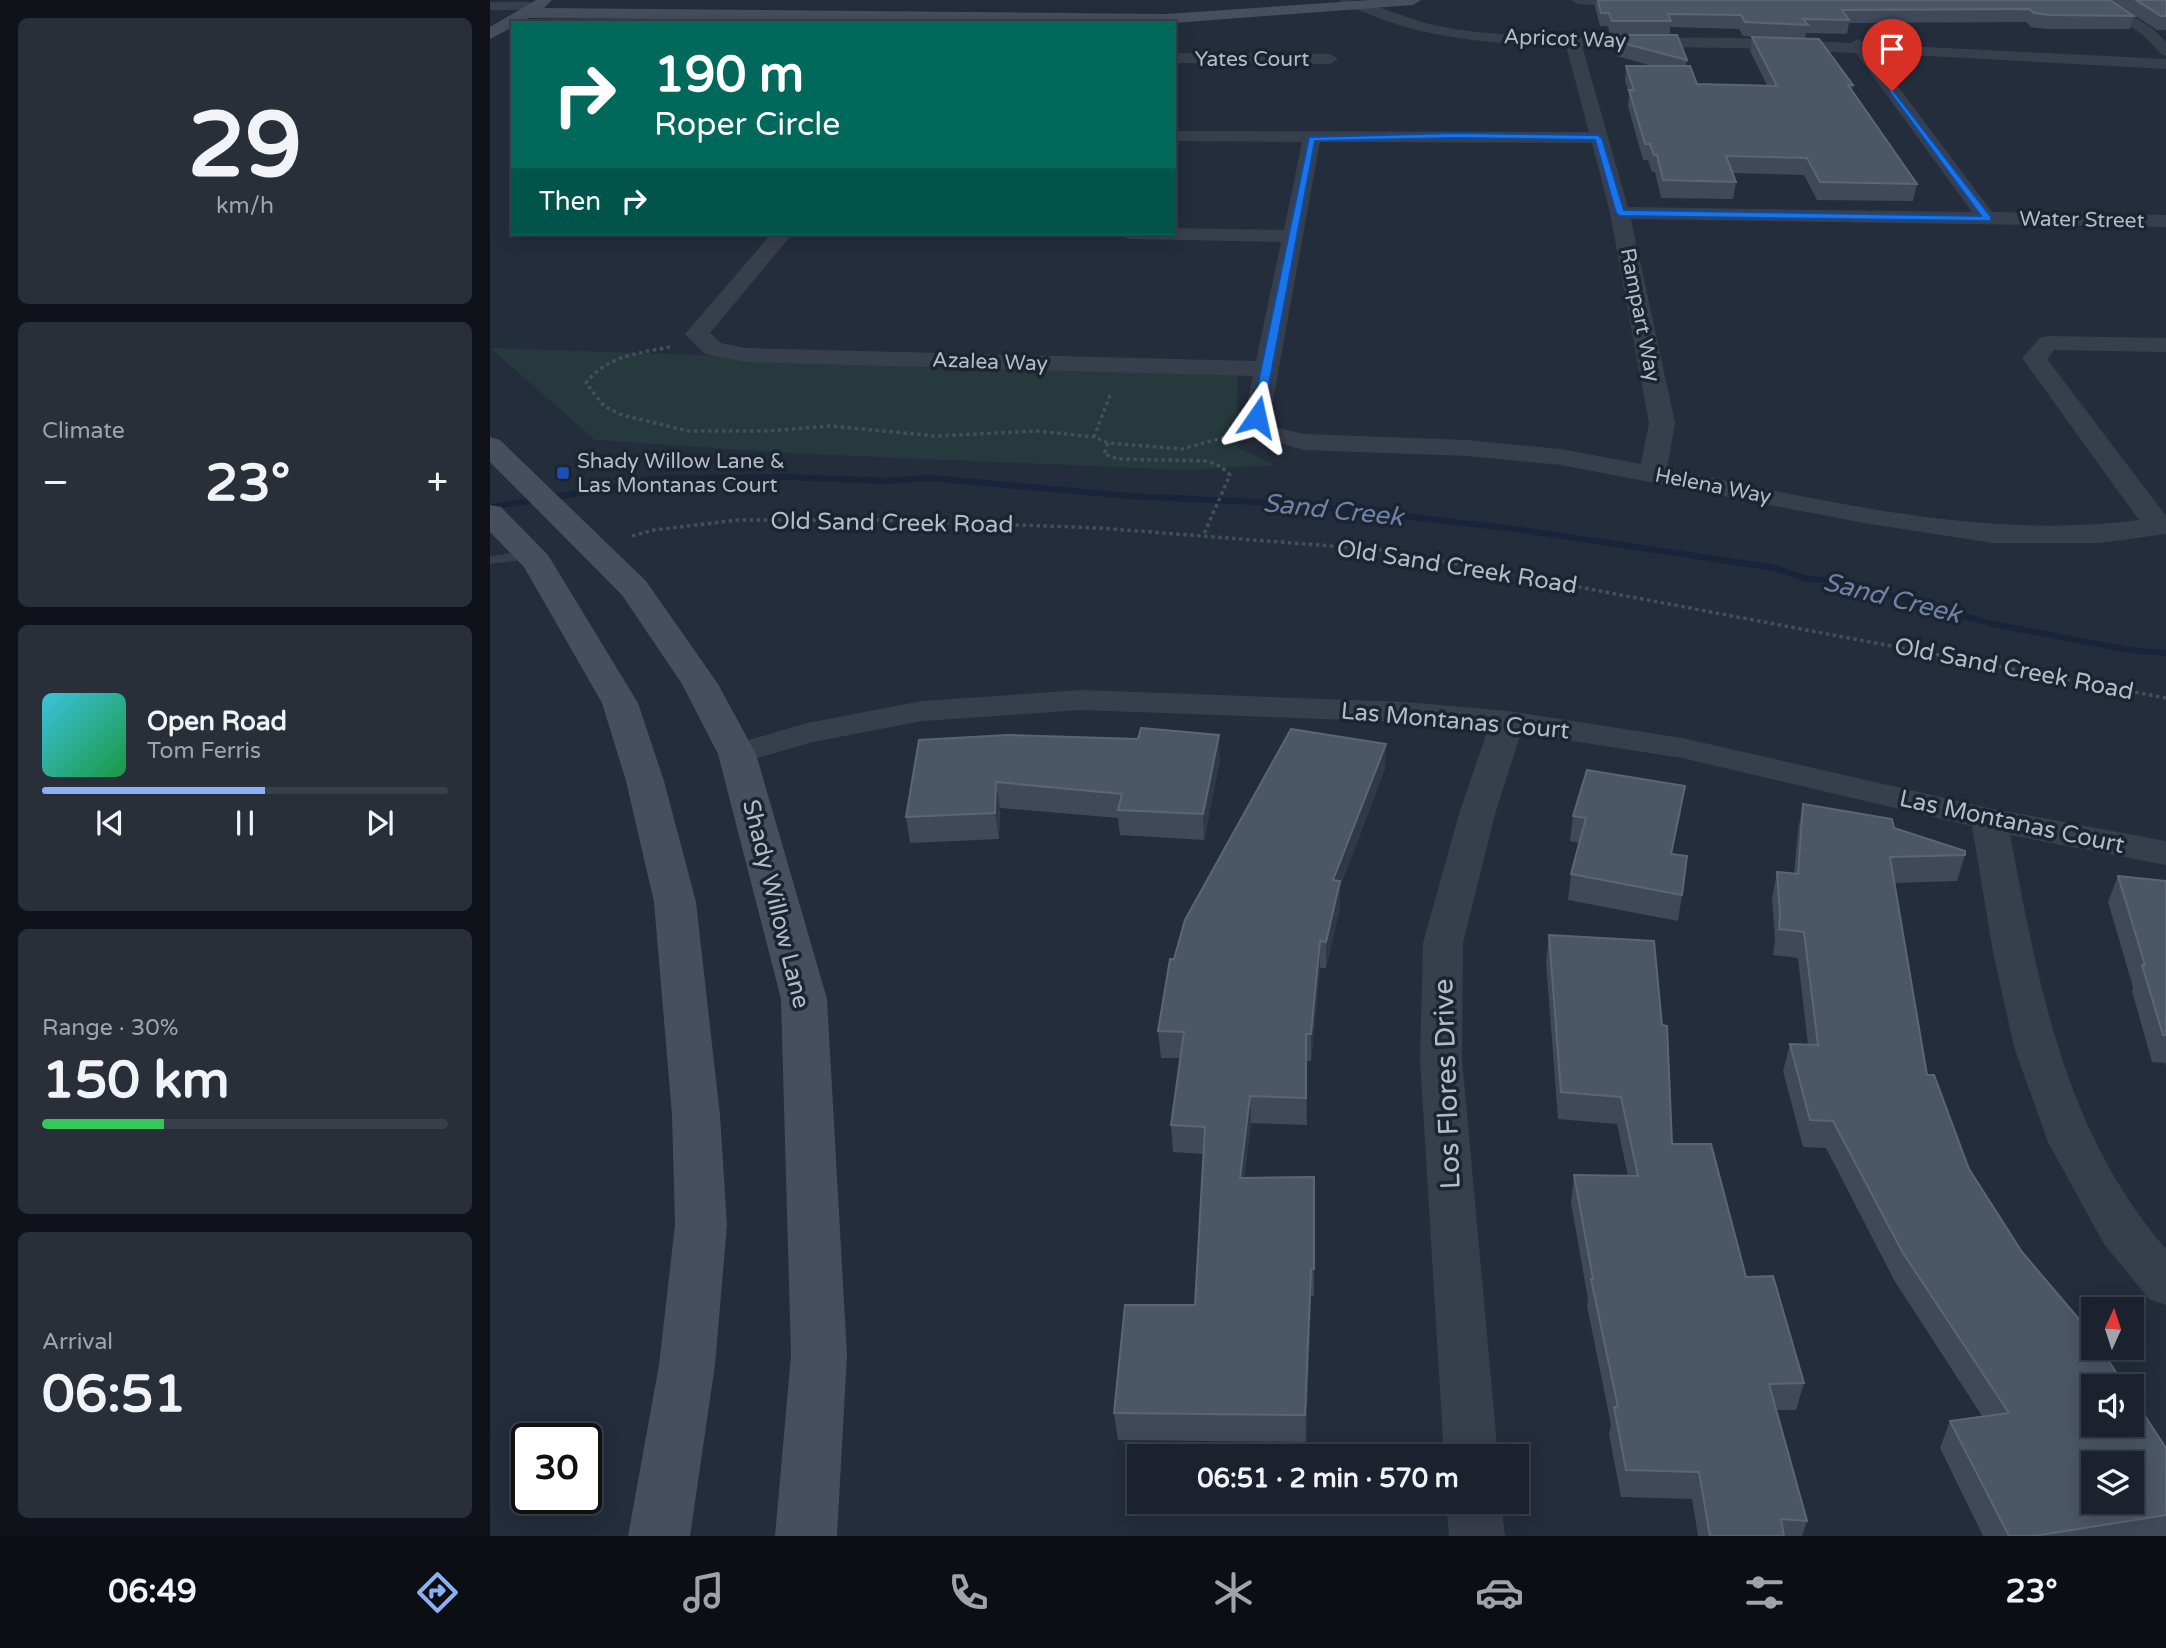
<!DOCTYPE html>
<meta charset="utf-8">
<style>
body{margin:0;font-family:"Varela Round",sans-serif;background:#282f39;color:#f1f3f6;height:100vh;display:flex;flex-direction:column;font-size:26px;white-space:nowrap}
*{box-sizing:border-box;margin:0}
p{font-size:23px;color:#a0a4aa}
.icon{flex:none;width:38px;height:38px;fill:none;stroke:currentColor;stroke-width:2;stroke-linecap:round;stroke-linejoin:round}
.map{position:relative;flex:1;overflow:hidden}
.drawer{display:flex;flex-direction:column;gap:18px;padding:18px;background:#0f1319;width:490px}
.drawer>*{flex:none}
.guide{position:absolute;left:21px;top:21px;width:665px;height:214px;border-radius:0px;box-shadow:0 4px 18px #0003,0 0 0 2px #393f49;background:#00695c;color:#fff;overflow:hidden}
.needle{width:46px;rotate:3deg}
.tools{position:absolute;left:1591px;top:1297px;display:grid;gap:14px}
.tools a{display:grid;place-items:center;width:63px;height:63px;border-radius:0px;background:#1b222d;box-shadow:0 4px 18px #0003,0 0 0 2px #393f49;font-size:35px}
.speed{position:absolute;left:21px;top:1423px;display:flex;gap:14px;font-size:35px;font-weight:700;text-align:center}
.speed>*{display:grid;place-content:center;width:91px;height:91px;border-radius:50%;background:#1b222d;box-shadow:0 4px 18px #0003,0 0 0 2px #393f49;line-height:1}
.speed .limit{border:4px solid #111;border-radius:10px;background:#fff;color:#111}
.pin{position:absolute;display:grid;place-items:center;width:60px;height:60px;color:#fff;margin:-72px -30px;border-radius:50% 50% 50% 0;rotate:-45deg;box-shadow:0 0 7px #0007}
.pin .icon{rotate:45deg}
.me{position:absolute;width:77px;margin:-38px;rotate:11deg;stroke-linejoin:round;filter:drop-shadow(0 0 5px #0008)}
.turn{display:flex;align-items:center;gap:24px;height:147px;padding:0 28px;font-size:32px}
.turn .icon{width:91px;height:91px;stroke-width:2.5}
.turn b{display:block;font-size:49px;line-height:60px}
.then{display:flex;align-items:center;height:66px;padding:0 28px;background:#0003;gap:14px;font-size:26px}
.big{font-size:52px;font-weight:800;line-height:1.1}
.drawer .tile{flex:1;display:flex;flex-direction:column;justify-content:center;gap:10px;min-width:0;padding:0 24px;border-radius:10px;background:#282f39}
.drawer .dial{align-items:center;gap:0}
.dial b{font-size:91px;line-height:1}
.song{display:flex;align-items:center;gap:21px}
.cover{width:84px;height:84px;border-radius:10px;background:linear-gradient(135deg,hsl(190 70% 55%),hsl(140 70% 35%))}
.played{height:7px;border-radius:4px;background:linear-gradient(90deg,#8bb0f5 55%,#393f49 55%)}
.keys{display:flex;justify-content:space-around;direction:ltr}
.heat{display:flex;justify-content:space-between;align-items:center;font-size:38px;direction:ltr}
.charge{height:10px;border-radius:5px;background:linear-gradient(90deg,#34c759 30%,#393f49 0)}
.trip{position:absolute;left:637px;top:1444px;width:402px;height:70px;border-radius:0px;background:#1b222d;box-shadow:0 4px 18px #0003,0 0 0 2px #393f49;font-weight:800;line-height:70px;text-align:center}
.tabs{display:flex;height:112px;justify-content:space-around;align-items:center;background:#0b0e12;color:#a0a4aa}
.tabs .icon{width:49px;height:49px}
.tabs .active{color:#8bb0f5}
.tabs b{font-size:32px;color:#f1f3f6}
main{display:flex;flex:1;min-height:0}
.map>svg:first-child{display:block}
.green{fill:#26393d}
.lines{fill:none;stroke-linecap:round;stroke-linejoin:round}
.stream{fill:#172439;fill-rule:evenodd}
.path{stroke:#3f5255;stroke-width:3.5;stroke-dasharray:3.5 3.5;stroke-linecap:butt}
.lane{fill:#383f4c;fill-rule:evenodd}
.street{fill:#383f4c;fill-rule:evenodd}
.secondary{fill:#464e5f;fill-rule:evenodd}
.wall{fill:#3f495a}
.shaded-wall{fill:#2f3949}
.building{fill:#4b5666;stroke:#5c6575;stroke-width:2;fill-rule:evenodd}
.route{fill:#1a73e8;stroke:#114b97;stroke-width:2}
.transit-dot{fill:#1a4fb4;stroke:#1d2431;stroke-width:2.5}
.labels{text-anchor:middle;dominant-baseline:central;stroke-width:7;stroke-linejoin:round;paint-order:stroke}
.far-street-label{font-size:21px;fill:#b3bac8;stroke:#1d2431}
.far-poi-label{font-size:21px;fill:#b3bac8;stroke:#1d2431;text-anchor:start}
.street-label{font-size:24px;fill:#b3bac8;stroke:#1d2431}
.water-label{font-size:26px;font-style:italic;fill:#6d83a6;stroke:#1d2431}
.near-street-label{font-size:28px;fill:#b3bac8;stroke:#1d2431}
</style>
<main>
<section class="drawer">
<div class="tile dial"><b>29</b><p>km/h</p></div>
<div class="tile"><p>Climate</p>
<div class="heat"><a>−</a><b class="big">23°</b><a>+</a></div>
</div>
<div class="tile">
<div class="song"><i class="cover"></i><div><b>Open Road</b><p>Tom Ferris</p></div></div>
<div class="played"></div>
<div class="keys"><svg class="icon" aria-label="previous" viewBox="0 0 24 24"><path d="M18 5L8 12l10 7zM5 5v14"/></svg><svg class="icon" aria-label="pause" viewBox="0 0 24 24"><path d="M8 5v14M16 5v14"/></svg><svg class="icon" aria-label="next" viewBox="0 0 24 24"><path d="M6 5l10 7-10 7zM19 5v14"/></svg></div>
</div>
<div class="tile"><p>Range · 30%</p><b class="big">150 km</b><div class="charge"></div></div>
<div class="tile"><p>Arrival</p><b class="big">06:51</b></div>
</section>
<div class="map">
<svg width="1676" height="1536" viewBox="0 0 1676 1536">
<rect width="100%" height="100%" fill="#242d3c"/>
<path class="green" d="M 0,348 L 747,373 L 748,448 L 785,465 L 694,470 L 317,454 L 105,440 Z"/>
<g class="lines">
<path class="stream" d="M 298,474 L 395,478 L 440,475 L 639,493 L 833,502 L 842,505 L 1026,526 L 1286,565 L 1318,576 L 1349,578 L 1503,621 L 1639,647 L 1676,650 L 1676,656 L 1639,653 L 1502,627 L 1345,583 L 1317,582 L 1284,571 L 1026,532 L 840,511 L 831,508 L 639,499 L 440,481 L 395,484 L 298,480 L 161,482 L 143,488 L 0,510 L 0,504 L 141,482 L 160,476 Z"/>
<path class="path" d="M 180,347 C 149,353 116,356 96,383 L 114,406 L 132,415 L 198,431 L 278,431 L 340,426 L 446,436 L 547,431 L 604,437
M 620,395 L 604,437 L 618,443 L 692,449 L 739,436
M 618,443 L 614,454 L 628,459 L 717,461 L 730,466 L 740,475 L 713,536
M 142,536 L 164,530 L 248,520 L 392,520 L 609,528 L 893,550 L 1676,698"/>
<path class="lane" d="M 41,551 L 48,555 L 46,558 L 0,564 L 0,556 Z"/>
<path class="street" d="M 850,0 C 881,0 912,18 944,25 C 986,34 1031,36 1074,37 L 1081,31 L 1089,37 L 1248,38 L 1361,43 L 1368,39 L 1376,44 L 1676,59 L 1676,69 L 1383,53 L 1502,212 L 1676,215 L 1676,227 L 1141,219 L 1185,423 L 1177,469 C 1332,499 1491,541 1649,520 L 1532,358 L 1550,338 L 1558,336 L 1676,338 L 1676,352 L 1564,350 L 1557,359 L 1676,516 L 1676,534 L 1609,543 L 1503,543 L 1374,523 L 1071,465 L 977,456 L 814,450 L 770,438 L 754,417 L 763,376 L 255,362 L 215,354 L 195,334 L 282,233 L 303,233 L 220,333 L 231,343 L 255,348 L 766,361 L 791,242 L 640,239 L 633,237 L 630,233 L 684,233 L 684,228 L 794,230 L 812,142 L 684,141 L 684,131 L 1099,132 L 1076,46 C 1008,44 937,40 874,12 C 865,9 856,6 850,0 ZM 1092,46 L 1248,48 L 1366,53 L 1482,212 L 1138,207 ZM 830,142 L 1102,143 L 1120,213 L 1159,423 L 1151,464 L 1071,449 L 977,440 L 814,434 L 788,428 L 780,417 Z
M 1081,0 L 1155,0 L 1161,4 L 1154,8 L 1088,4 Z
M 1601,0 L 1618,0 L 1663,29 L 1676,42 L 1676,56 L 1671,54 L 1653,35 Z
M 0,2 L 46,2 L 53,6 L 46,10 L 0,10 Z
M 684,53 L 840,54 L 848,59 L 840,64 L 684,63 Z
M 592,690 L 915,702 L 1018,711 L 1192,738 L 1499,808 L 1676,841 L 1676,865 L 1520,835 C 1549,985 1573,1129 1676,1249 L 1676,1305 L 1659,1299 L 1614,1244 L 1558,1142 L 1524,1047 L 1503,952 L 1482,826 L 1192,758 L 1031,733 L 1005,814 L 973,943 L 972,1059 L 1008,1456 L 954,1456 L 930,1059 L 933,943 L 969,814 L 998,729 L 915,722 L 592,710 L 432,721 L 323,742 L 247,764 L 235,761 L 230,754 L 235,747 L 317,723 L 432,701 Z
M 956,1502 L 1011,1502 L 1015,1536 L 959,1536 Z"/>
<path class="secondary" d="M 46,0 L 62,0 L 54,8 L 676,14 L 880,0 L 931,0 L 923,5 L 684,23 L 38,18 L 30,23 L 23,23 L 23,27 L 0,39 L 0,27 Z
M 0,437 L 10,440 L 156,581 L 228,684 L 266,754 L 337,999 L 357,1355 L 347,1536 L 285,1536 L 301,1355 L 291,999 L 228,754 L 192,684 L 132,595 L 0,462 Z
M 0,505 L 11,507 L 58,555 L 148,703 L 174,781 L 206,902 L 230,1115 L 237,1225 L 225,1365 L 200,1536 L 138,1536 L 169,1365 L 185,1225 L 182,1115 L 164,902 L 136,781 L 112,703 L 34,567 L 0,532 Z"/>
</g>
<path class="wall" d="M 1106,0 L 1620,0 L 1644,16 L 1640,29 L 1557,29 L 1541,27 L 1536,22 L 1359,23 L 1357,34 L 1316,33 L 1315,38 L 1253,36 L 1249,29 L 1180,27 L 1180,35 L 1120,35 L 1118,26 L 1110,26 L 1105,7 Z
M 1622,0 L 1676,0 L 1676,30 L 1667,30 Z
M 1126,35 L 1197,60 L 1196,66 L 1207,84 L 1277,85 L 1260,51 L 1262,37 L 1363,85 L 1362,91 L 1427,184 L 1423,201 L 1327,200 L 1314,175 L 1242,173 L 1246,182 L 1243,199 L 1171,198 L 1165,172 L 1162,172 L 1158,160 L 1153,160 L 1138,106 L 1139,94 L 1135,81 L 1136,66 L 1162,66 L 1127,56 L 1125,49 Z
M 429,740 L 730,760 L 714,840 L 630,835 L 628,818 L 510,808 L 509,839 L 420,843 L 416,817 Z
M 895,769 L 850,887 L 850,907 L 836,968 L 830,968 L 821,1061 L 816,1061 L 817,1125 L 761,1123 L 754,1178 L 824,1177 L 824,1296 L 821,1296 L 816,1442 L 628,1440 L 624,1413 L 705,1305 L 714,1154 L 683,1152 L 681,1125 L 691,1058 L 671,1058 L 668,1031 L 684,959 Z
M 1195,786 L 1182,854 L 1192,895 L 1188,921 L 1078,900 L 1081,874 L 1089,843 L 1080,841 L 1083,816 Z
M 1313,804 L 1404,828 L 1475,855 L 1467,881 L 1404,883 L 1437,1075 L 1479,1169 L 1532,1252 L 1676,1448 L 1676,1536 L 1493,1536 L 1450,1448 L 1460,1421 L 1492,1416 L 1404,1280 L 1336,1148 L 1313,1147 L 1293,1071 L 1300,1044 L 1318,1045 L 1308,958 L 1283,955 L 1285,940 L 1282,898 L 1287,872 L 1304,874 L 1308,830 Z
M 1628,876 L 1676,881 L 1676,1067 L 1675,1063 L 1662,1062 L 1642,991 L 1643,987 L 1618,902 Z
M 1059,935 L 1182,1144 L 1314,1383 L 1306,1410 L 1287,1410 L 1317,1521 L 1312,1536 L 1208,1536 L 1202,1499 L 1131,1497 L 1119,1434 L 1121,1425 L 1097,1306 L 1098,1299 L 1081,1203 L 1084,1175 L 1138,1176 L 1127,1124 L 1068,1119 L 1056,962 Z"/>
<path class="shaded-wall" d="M 729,735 L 730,760 L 714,840 L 713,814 Z
M 896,744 L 895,769 L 850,887 L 850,907 L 836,968 L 836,942 L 843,880 Z
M 506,782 L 510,808 L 509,839 L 505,813 Z
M 1195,786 L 1191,812 L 1177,879 L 1181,854 Z
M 830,941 L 830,968 L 821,1061 L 821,1034 Z
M 760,1096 L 761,1123 L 751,1205 L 750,1178 Z
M 821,1269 L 821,1296 L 816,1442 L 815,1415 Z"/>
<path class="building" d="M 1108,0 L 1620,0 L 1644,16 L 1560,15 L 1544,13 L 1539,9 L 1352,10 L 1359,20 L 1313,19 L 1318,25 L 1255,22 L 1251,15 L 1178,14 L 1181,21 L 1122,21 L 1119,13 L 1111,13 Z
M 1646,0 L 1676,0 L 1676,16 L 1671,16 Z
M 1126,35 L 1187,35 L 1197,60 L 1128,42 Z
M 1262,37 L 1329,39 L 1363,85 L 1358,85 L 1427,184 L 1330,182 L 1317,158 L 1236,156 L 1246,182 L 1173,180 L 1167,155 L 1164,155 L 1160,144 L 1155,144 L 1139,90 L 1144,90 L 1136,66 L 1200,66 L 1207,84 L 1287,86 Z
M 651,728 L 729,735 L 713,814 L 628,810 L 632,794 L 506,782 L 505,813 L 416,817 L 429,740 L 518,735 L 648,739 Z
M 801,729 L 896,744 L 843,880 L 850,881 L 836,942 L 830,941 L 821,1034 L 816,1034 L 816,1098 L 760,1096 L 750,1178 L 824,1177 L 824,1269 L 821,1269 L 815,1415 L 624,1413 L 635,1305 L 705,1305 L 715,1127 L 681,1125 L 694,1032 L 668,1031 L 680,959 L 684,959 L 695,920 Z
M 1097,770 L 1195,786 L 1181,854 L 1197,856 L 1192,895 L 1081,874 L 1096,818 L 1083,816 Z
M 1313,804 L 1402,819 L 1404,828 L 1475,851 L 1475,855 L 1400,857 L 1437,1075 L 1444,1075 L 1479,1169 L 1532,1252 L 1600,1332 L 1603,1337 L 1603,1348 L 1610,1348 L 1635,1386 L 1603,1386 L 1603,1424 L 1642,1424 L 1642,1396 L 1676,1448 L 1676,1515 L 1544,1536 L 1519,1536 L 1460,1421 L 1519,1413 L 1413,1253 L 1343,1121 L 1320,1120 L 1300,1044 L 1328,1045 L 1314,932 L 1289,929 L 1290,914 L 1287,872 L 1308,874 ZM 1603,1463 L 1642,1463 L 1642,1502 L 1603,1502 Z
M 1628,876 L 1676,881 L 1676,1035 L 1673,1035 L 1652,965 L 1655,965 Z
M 1059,935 L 1164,941 L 1172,1025 L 1177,1026 L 1182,1144 L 1221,1144 L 1256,1277 L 1283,1276 L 1314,1383 L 1279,1384 L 1317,1521 L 1291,1519 L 1294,1536 L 1220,1536 L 1209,1472 L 1136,1470 L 1124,1407 L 1128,1407 L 1101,1279 L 1103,1279 L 1084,1175 L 1148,1176 L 1131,1097 L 1071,1092 Z"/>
<path class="route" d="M 1402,89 L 1501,217 L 1501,221 L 1130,216 L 1126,213 L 1105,140 L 966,138 L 825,141 L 773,417 L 767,420 L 761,417 L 819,137 L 966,133 L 1108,135 L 1112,138 L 1134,210 L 1491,216 L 1399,91 Z"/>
<rect class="transit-dot" x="66" y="466" width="14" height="14" rx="3.5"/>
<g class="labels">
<g class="far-street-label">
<text transform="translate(1075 39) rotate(2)">Apricot Way</text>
<text x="762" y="59">Yates Court</text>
<text transform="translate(1592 220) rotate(1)">Water Street</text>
<text transform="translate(1150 315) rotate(79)">Rampart Way</text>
<text transform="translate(500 362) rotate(2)">Azalea Way</text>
<text transform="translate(1223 486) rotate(11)">Helena Way</text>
</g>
<g class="far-poi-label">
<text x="87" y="461">Shady Willow Lane &amp;<tspan x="87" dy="24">Las Montanas Court</tspan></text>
</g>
<g class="street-label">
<text transform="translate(402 523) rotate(1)">Old Sand Creek Road</text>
<text transform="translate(967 567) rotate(9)">Old Sand Creek Road</text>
<text transform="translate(1524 669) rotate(11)">Old Sand Creek Road</text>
<text transform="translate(965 721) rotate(5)">Las Montanas Court</text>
<text transform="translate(1522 822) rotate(12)">Las Montanas Court</text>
<text transform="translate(286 904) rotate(76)">Shady Willow Lane</text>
</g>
<g class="water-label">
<text transform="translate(843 510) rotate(6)">Sand Creek</text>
<text transform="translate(1402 598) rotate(14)">Sand Creek</text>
</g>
<g class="near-street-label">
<text transform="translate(957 1084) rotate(-92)">Los Flores Drive</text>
</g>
</g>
</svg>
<div class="tools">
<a><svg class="needle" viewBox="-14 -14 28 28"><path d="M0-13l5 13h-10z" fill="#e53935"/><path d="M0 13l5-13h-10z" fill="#a0a4aa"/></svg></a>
<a><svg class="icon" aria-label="sound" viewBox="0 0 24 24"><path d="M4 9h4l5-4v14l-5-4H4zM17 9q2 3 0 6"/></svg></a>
<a><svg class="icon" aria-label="layers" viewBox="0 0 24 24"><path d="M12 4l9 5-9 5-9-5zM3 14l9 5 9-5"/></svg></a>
</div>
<div class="speed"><div class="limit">30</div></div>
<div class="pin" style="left:1402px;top:91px;background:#d93025"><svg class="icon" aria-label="arrive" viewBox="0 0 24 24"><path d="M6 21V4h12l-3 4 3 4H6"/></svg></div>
<svg class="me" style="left:767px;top:417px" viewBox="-20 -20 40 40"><path d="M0-17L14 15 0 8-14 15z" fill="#1a73e8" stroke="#fff" stroke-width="4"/></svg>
<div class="trip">06:51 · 2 min · 570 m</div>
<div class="guide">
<div class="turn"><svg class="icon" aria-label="right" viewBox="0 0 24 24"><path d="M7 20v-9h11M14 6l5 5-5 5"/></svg><div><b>190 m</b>Roper Circle</div></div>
<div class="then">Then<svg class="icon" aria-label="right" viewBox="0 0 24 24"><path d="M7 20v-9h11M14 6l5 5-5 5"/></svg></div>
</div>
</div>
</main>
<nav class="tabs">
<b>06:49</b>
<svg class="icon active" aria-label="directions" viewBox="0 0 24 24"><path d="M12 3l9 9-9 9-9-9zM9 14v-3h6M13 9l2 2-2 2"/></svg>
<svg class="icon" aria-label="music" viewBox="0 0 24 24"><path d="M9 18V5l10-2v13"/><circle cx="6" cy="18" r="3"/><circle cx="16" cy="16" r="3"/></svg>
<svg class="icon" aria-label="phone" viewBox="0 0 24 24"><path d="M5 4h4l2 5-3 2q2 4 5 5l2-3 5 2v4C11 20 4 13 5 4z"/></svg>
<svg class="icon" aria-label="climate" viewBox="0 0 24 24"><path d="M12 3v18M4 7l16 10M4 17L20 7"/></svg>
<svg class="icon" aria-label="car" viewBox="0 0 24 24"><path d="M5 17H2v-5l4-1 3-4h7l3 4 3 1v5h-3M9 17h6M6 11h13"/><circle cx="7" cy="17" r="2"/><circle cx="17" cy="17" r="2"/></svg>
<svg class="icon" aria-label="filters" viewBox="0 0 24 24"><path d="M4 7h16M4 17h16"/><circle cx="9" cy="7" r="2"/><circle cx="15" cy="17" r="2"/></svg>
<b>23°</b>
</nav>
